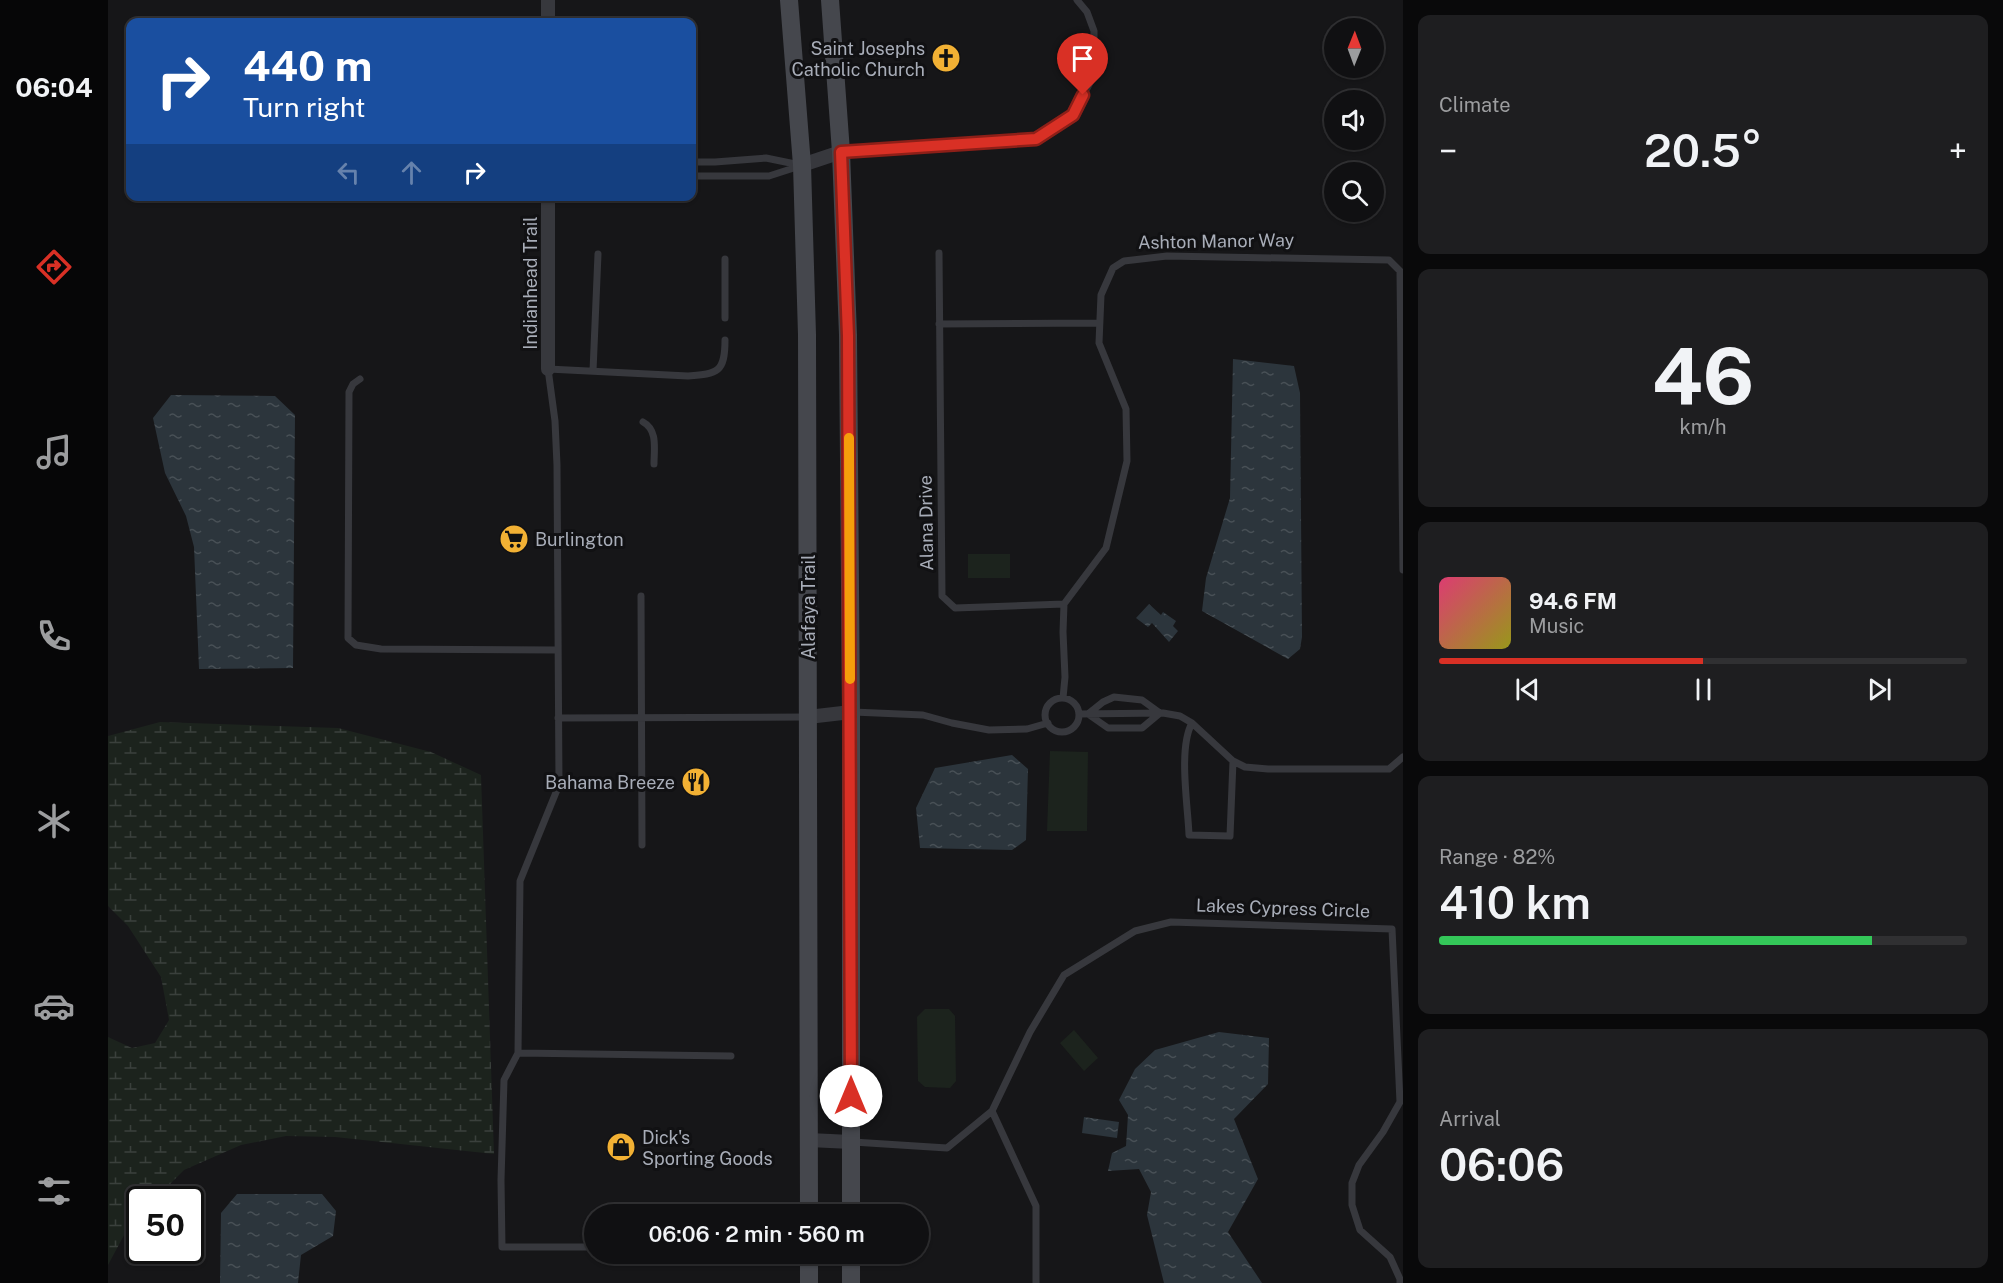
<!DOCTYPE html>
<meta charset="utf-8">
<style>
body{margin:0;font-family:"Public Sans",sans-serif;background:#1e1e20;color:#f1f3f6;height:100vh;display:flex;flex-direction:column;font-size:22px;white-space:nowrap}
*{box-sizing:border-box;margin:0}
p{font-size:20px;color:#9c9d9f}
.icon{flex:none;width:33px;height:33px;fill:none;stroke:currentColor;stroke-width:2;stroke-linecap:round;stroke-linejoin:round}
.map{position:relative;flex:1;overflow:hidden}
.drawer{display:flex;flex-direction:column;gap:15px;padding:15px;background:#09090a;width:600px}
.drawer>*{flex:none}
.banner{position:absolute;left:18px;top:18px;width:570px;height:183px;border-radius:12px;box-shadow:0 2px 4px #0004,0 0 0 2px #303032;background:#1a4fa0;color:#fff;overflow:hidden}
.needle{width:39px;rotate:1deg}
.buttons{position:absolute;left:1216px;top:18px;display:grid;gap:12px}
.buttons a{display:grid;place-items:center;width:60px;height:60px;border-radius:50%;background:#101012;box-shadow:0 2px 4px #0004,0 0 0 2px #303032;font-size:30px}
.speed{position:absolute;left:18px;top:1186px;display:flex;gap:12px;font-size:30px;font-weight:700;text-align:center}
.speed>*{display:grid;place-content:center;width:78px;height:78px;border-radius:50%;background:#101012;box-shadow:0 2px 4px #0004,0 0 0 2px #303032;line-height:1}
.speed .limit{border:3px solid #111;border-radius:9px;background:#fff;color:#111}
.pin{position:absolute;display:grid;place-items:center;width:51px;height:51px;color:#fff;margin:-62px -26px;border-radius:50% 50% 50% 0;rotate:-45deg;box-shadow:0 0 6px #0007}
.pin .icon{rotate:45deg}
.me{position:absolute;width:66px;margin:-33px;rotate:0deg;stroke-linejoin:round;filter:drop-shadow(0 0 4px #0008)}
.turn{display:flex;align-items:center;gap:21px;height:126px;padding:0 18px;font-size:27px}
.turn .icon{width:78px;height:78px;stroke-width:2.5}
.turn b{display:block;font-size:42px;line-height:51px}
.lanes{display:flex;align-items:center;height:57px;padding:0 18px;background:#0003;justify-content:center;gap:30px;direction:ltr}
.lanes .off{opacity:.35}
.big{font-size:45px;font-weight:600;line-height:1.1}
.drawer .widget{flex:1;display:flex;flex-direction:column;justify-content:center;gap:9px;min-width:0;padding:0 21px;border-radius:12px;background:#1e1e20}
.drawer .dial{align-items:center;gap:0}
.dial b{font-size:78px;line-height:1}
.song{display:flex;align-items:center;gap:18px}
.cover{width:72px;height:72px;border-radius:9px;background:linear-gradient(135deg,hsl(340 70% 55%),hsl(60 70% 35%))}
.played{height:6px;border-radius:3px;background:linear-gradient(90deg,#d93025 50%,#303032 50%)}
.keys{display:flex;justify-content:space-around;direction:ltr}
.heat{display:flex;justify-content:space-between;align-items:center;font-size:33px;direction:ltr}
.charge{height:9px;border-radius:4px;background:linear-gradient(90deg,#34c759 82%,#303032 0)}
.trip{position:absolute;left:476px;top:1204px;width:345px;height:60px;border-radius:30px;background:#101012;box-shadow:0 2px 4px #0004,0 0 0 2px #303032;font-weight:600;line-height:60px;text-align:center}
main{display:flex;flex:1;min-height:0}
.tabs{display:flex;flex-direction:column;width:108px;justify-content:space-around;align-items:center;background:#060607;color:#9c9d9f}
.tabs .icon{width:42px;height:42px}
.tabs .selected{color:#d93025}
.tabs b{font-size:27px;color:#f1f3f6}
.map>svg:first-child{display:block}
.wetland{fill:url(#wetland-marsh)}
.pitch{fill:#1c231d}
.water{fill:url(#water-ripples)}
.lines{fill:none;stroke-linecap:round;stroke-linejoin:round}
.service{stroke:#37383d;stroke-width:7}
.minor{stroke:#37383d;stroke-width:14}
.secondary{stroke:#45474d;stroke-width:18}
.route-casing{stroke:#8d1f18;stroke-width:15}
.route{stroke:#d93025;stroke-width:10}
.slow{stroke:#f59e0b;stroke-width:10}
.labels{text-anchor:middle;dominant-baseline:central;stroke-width:6;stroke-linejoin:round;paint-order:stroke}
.poi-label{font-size:18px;fill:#a8adb8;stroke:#111113;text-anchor:end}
.street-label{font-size:18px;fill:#a8adb8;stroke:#111113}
</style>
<main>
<nav class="tabs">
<b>06:04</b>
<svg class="icon selected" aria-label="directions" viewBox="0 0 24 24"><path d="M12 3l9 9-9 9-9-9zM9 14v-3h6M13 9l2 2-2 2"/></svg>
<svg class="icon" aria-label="music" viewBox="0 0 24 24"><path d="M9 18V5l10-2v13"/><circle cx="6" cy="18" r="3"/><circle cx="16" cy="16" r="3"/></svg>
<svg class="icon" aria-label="phone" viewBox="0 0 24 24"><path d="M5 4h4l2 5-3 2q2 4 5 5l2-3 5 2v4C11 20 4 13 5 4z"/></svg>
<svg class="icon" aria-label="climate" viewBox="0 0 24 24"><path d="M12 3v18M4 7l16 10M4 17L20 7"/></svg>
<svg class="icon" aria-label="car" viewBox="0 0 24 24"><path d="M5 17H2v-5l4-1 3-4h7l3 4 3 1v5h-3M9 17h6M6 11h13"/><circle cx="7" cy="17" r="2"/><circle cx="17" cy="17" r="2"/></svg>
<svg class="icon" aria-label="filters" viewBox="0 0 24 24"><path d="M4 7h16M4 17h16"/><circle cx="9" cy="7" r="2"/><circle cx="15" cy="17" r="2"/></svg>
</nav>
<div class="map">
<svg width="1295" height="1283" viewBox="0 0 1295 1283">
<defs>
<pattern id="wetland-marsh" width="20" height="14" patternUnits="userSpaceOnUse" patternTransform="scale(1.5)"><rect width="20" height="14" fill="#1c231d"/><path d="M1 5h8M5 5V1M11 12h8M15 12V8" fill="none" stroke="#3a403c"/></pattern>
<pattern id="water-ripples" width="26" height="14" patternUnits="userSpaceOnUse" patternTransform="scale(1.5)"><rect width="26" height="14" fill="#2c353c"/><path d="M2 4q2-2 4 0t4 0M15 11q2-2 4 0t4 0" fill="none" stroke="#485056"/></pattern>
</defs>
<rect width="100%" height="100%" fill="#161618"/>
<path class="wetland" d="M 52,722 L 230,728 L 323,752 L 373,775 L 386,1154 L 227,1137 L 178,1136 L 133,1145 L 76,1170 L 46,1200 L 32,1200 L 31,1215 L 22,1224 L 0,1265 L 0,1037 L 24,1048 L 47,1043 L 61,1020 L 53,977 L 20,926 L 0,906 L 0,736 Z"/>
<path class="pitch" d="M 860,554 L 902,554 L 902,578 L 860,578 Z
M 942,751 L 980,752 L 979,831 L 939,831 Z
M 817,1009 L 841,1009 L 847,1016 L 848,1081 L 842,1088 L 817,1087 L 810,1081 L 809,1017 Z
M 966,1030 L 990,1058 L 976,1071 L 952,1043 Z"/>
<path class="water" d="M 1125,359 L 1186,366 L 1192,393 L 1194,637 L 1192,649 L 1180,659 L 1094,611 L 1098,578 L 1122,498 Z
M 63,395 L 167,396 L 187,415 L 185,668 L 91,669 L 86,547 L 78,516 L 57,473 L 45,418 Z
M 1041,604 L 1053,615 L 1055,612 L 1068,621 L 1065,626 L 1070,631 L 1061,642 L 1044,623 L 1040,627 L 1028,618 Z
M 904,755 L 920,769 L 918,840 L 904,850 L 812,848 L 808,808 L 827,768 Z
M 1111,1032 L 1161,1038 L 1160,1084 L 1126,1119 L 1150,1179 L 1120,1232 L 1154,1283 L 1056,1283 L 1039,1215 L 1043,1192 L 1031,1169 L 1000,1171 L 1004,1153 L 1018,1146 L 1020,1115 L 1011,1100 L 1027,1069 L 1047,1050 Z
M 976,1117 L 1011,1122 L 1009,1138 L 974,1133 Z
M 129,1194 L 214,1194 L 228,1211 L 225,1236 L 193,1255 L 190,1283 L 112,1283 L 113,1213 Z"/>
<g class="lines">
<path class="service" d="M 733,152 L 928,139 L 965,115 L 986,75 L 986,31 L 979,12 L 969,0
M 584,162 L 607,162 L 658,158 L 692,165
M 584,176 L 661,176 L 692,166
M 831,253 L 834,596 L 847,608 L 956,604
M 617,318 L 617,259
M 831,324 L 991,323
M 485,371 L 490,254
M 252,379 L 245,384 L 241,392 L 240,638 L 248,645 L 273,649 L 450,650
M 535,422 C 550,430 546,449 546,464
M 533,596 L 534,845
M 1006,697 L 1034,700 L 1052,713 L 1034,728 L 1000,728 L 980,714 L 995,702 Z
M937 715a17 17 0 1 1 34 0a17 17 0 1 1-34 0Z
M 955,698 L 957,677 L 955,632 L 956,604 L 998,548 L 1019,461 L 1018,409 L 991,343 L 993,295 L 1005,268 L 1016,261 L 1059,256 L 1281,260 L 1292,271 L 1295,570
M 745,712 L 815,715 L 844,723 L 881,730 L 919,729 L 940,723
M 971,714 L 1055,713 L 1072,716 L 1084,723 L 1125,761 L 1137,767 L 1160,769 L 1281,769 L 1295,757
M 450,718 L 698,717
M 1084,723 C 1070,748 1080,806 1081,835 L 1122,836 L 1125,761
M 410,1053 L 623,1056
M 884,1111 L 928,1206 L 928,1283
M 745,1142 L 839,1148 L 884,1111 L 922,1032 L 956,975 L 1027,931 L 1063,922 L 1284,929 L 1292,1102 L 1275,1132 L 1251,1165 L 1244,1183 L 1244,1205 L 1252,1230 L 1282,1257 L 1292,1279 L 1292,1283
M 486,1247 L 394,1247 L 393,1180 L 396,1080 L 410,1053 L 412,881 L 451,785 L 449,465 L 447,421 L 440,369 L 580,376 C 610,374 617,372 617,340"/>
<path class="minor" d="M 440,0 L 440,22
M 694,165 L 733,152
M 440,369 L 440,196
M 700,717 L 743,712
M 701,1140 L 743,1142"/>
<path class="secondary" d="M 681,0 L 694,165 L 699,335 L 701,1215
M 722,0 L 733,152 L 740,335 L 743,712 L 743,1215
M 701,1283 L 701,1254
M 743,1283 L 743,1254"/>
</g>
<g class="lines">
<g class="route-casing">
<path id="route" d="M 743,1096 L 740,336 L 733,152 L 928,139 L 965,115 L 975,95"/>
</g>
<use href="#route" class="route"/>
<path class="slow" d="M 741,438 L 742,679"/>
</g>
<defs>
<g id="church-disc" transform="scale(1.5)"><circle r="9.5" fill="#f2b134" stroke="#111113"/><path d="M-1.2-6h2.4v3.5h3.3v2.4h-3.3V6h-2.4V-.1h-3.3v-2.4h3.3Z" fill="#111"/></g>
<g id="supermarket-disc" transform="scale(1.5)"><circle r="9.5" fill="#f2b134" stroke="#111113"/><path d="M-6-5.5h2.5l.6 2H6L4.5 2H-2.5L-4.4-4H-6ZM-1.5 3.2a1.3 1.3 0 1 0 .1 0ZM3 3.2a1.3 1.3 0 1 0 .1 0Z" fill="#111"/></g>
<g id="restaurant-disc" transform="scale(1.5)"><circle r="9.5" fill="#f2b134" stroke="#111113"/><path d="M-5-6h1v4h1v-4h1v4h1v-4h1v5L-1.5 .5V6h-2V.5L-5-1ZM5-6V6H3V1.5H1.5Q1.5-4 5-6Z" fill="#111"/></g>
<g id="shop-disc" transform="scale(1.5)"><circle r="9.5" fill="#f2b134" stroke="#111113"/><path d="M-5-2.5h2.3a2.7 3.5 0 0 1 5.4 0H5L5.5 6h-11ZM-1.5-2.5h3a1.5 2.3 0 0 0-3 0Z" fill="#111"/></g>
</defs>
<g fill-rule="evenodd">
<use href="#church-disc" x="838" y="58"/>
<use href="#supermarket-disc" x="406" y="539"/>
<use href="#restaurant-disc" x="588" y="782"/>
<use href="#shop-disc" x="513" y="1147"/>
</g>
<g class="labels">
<g class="poi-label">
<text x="817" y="48">Saint Josephs<tspan x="817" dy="21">Catholic Church</tspan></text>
<text x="427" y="539" text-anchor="start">Burlington</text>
<text x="567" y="782">Bahama Breeze</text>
<text x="534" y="1137" text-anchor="start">Dick's<tspan x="534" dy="21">Sporting Goods</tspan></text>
</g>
<g class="street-label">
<text transform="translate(1108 241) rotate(-1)">Ashton Manor Way</text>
<text transform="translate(422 283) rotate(-90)">Indianhead Trail</text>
<text transform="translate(818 523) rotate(-91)">Alana Drive</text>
<text transform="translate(700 607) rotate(-90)">Alafaya Trail</text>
<text transform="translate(1175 908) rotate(2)">Lakes Cypress Circle</text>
</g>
</g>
</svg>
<div class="buttons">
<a><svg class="needle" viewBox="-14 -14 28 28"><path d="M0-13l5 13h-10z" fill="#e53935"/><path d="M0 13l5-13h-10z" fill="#9c9d9f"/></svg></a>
<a><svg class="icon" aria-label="sound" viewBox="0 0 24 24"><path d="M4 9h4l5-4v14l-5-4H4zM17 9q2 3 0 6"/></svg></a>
<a><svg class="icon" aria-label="search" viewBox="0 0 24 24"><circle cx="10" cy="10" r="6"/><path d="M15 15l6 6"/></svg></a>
</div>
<div class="speed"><div class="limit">50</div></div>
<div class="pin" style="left:975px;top:95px;background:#d93025"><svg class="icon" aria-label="arrive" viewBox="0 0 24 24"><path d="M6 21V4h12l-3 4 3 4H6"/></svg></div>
<svg class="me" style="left:743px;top:1096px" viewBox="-20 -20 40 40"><circle r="19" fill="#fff"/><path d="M0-13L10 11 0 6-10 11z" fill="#d93025"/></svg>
<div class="trip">06:06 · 2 min · 560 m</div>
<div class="banner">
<div class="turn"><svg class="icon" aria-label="right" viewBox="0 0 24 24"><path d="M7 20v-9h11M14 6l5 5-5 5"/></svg><div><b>440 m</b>Turn right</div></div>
<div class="lanes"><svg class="icon off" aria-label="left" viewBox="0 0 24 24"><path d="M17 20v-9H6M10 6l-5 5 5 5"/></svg><svg class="icon off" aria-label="ahead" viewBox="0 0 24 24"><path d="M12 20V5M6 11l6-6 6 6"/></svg><svg class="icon" aria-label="right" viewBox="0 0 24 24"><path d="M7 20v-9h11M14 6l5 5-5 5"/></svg></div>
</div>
</div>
<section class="drawer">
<div class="widget"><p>Climate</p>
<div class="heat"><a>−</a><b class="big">20.5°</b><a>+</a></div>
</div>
<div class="widget dial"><b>46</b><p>km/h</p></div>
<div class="widget">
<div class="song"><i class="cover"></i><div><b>94.6 FM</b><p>Music</p></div></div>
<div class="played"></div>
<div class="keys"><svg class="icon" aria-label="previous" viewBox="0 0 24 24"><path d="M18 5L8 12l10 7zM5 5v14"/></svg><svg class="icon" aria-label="pause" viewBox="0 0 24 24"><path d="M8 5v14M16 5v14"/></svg><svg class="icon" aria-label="next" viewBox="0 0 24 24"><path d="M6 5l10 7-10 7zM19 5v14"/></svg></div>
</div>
<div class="widget"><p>Range · 82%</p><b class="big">410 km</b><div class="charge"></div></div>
<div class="widget"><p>Arrival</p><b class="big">06:06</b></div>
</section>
</main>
